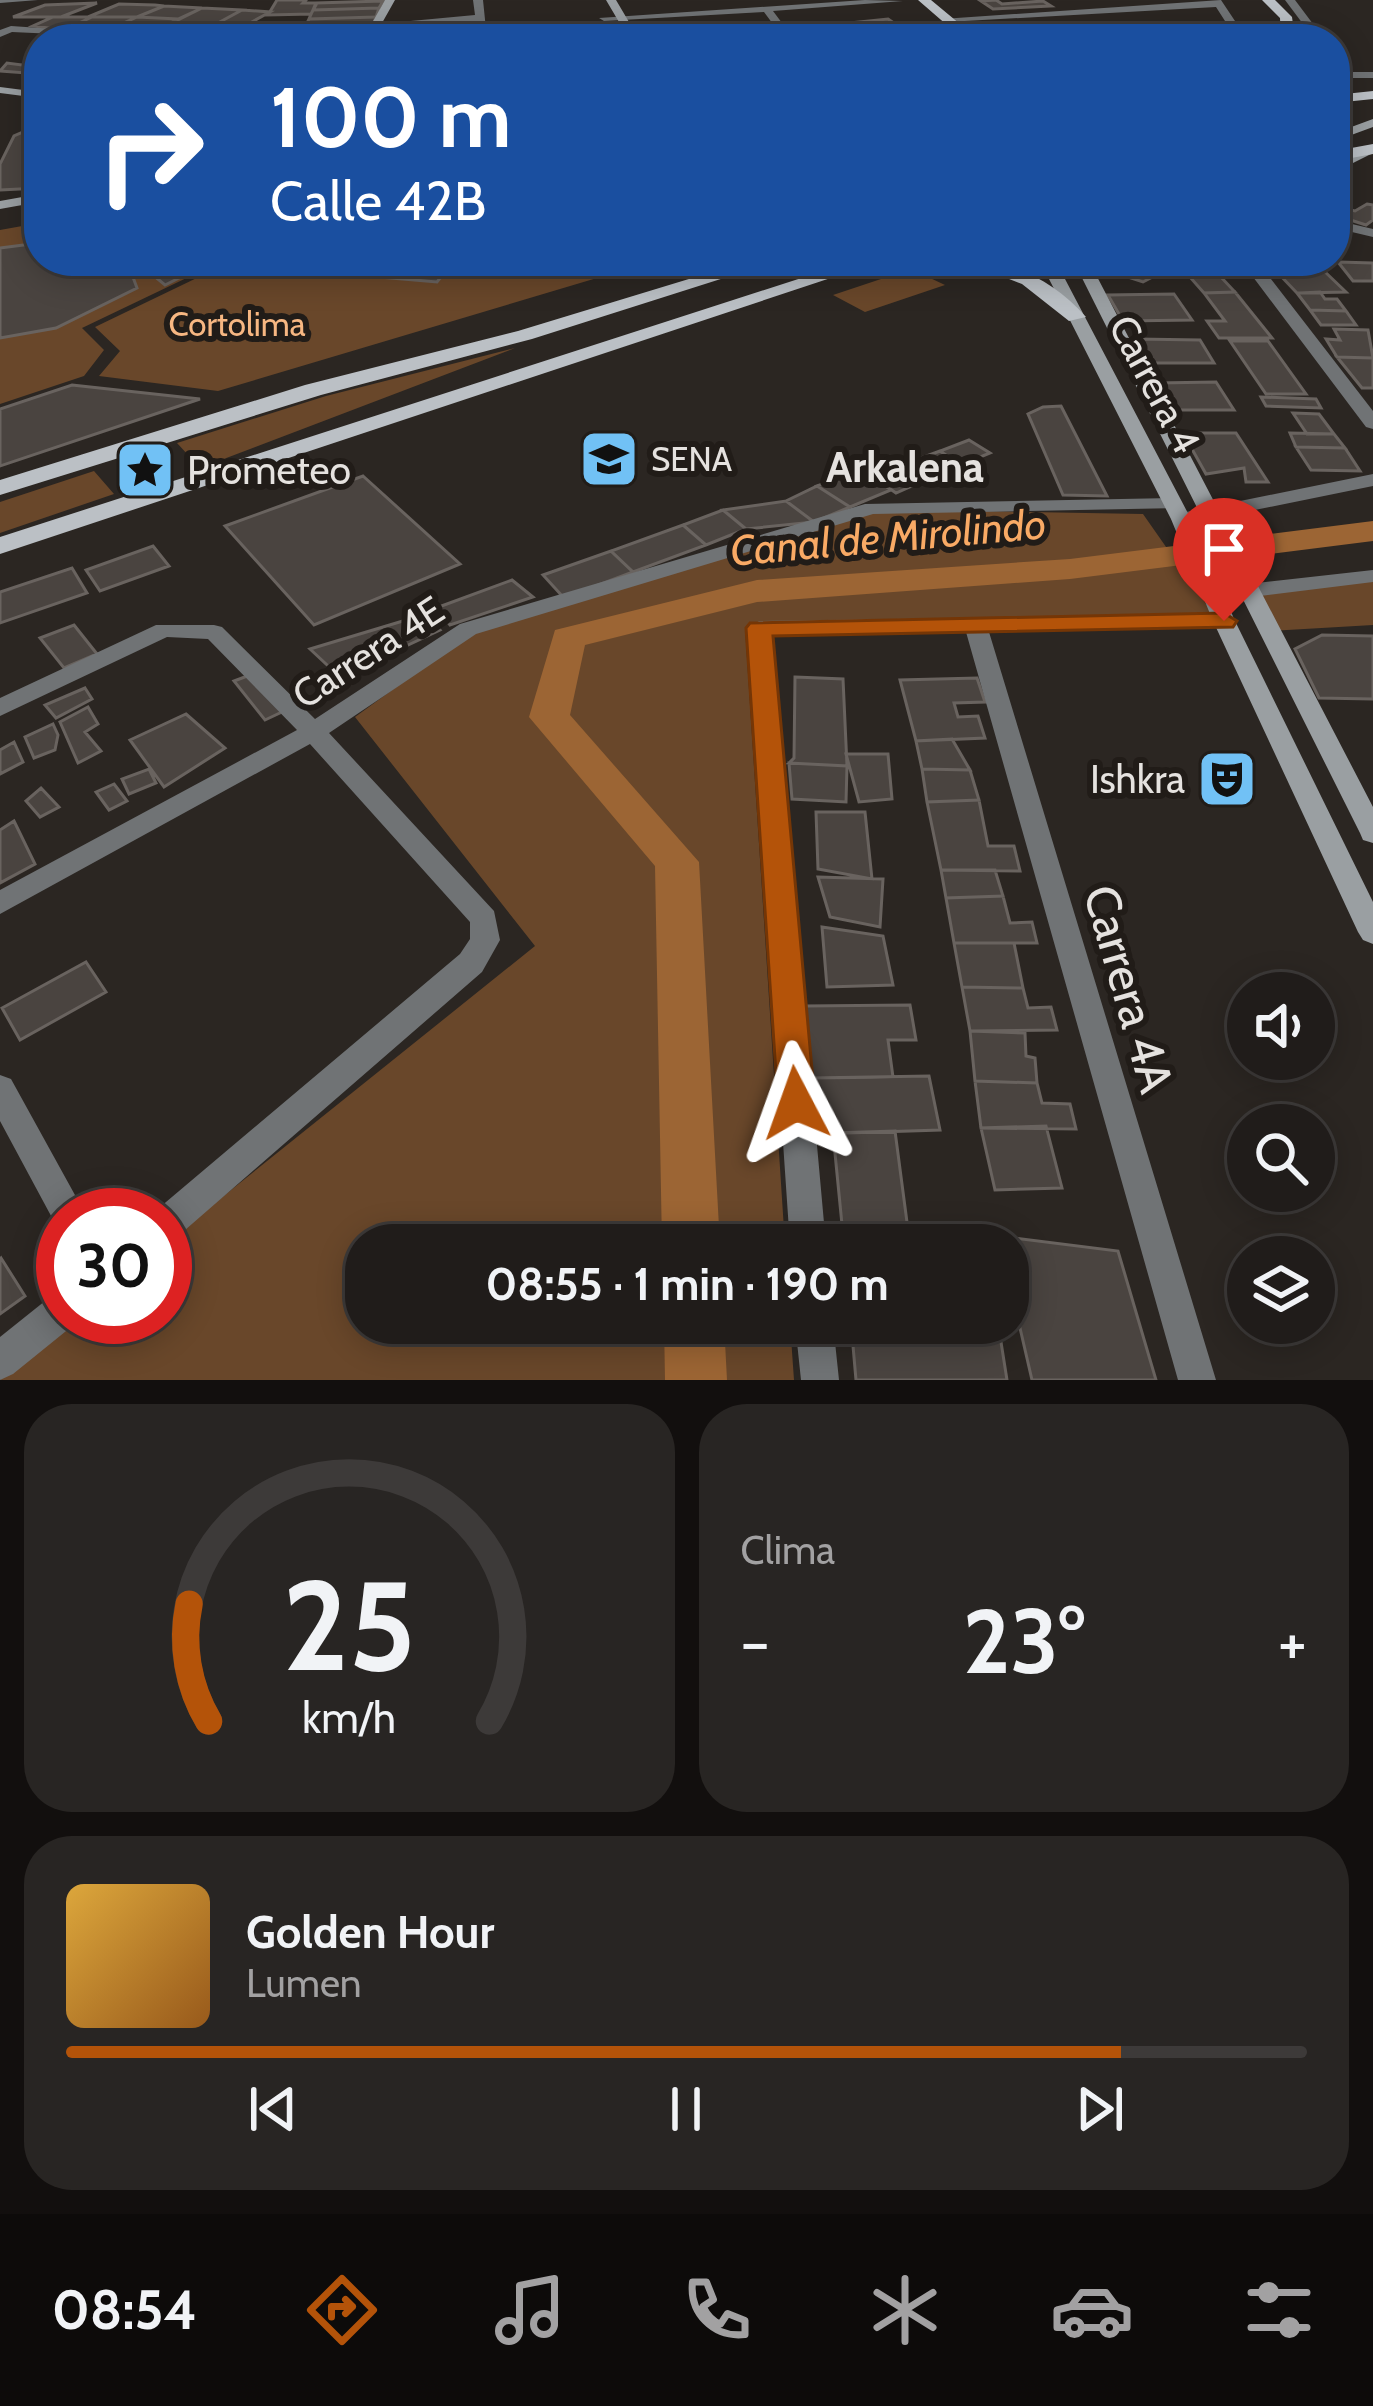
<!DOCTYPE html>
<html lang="es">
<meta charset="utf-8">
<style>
body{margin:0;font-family:Cabin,sans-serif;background:#282523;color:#f1f3f6;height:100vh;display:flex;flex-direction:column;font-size:45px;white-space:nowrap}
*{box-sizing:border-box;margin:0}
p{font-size:39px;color:#a2a1a2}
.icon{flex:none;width:66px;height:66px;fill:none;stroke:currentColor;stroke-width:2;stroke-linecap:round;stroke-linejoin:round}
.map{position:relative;height:1380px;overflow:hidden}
.side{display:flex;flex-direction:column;gap:24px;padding:24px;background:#120f0e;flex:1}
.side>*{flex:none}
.top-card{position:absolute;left:24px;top:24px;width:1326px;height:252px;border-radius:48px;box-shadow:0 6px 30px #0003,0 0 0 3px #3d3a39;background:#1a4fa0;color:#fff;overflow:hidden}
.tools{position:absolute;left:1227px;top:972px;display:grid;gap:24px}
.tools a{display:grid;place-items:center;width:108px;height:108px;border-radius:50%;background:#201c1a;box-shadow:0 6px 30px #0003,0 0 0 3px #3d3a39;font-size:60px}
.speed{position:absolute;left:36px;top:1188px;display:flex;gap:24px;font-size:60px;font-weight:700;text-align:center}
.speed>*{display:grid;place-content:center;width:156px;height:156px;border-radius:50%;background:#201c1a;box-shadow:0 6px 30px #0003,0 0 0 3px #3d3a39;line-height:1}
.speed .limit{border:18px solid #d22;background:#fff;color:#111}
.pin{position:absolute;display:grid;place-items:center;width:102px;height:102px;color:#fff;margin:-123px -51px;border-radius:50% 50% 50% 0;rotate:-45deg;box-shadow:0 0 12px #0007}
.pin .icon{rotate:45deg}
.me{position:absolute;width:132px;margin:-66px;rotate:356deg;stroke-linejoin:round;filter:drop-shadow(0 0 9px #0008)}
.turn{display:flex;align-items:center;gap:42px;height:252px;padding:0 48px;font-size:54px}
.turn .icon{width:156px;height:156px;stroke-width:2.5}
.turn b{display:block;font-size:84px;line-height:102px}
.big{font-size:90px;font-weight:700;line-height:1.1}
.side .widget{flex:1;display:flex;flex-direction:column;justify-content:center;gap:18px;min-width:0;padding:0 42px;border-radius:48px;background:#282523}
.side .dial{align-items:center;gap:0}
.dial svg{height:312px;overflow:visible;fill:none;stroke:#3d3a39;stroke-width:7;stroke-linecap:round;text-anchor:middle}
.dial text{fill:#f1f3f6;stroke:none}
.song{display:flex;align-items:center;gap:36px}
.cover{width:144px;height:144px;border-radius:18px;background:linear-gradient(135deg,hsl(40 70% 55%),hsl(30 70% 35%))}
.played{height:12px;border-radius:6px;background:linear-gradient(90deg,#b45309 85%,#3d3a39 85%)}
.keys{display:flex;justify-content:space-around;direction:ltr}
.heat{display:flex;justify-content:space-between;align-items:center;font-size:66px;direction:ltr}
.side .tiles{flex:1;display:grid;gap:24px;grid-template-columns:1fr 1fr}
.widget:last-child{grid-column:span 2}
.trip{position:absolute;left:345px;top:1224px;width:684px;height:120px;border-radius:48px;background:#201c1a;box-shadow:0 6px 30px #0003,0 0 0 3px #3d3a39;font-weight:700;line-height:120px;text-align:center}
.menu{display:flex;height:192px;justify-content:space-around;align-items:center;background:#0d0b0a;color:#a2a1a2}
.menu .icon{width:84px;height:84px}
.menu .current{color:#b45309}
.menu b{font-size:54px;color:#f1f3f6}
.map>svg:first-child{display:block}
.green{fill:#69472a}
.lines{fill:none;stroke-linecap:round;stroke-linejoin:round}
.canal{fill:#9c6534;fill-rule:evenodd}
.building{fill:#4a4440;stroke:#69635f;stroke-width:3}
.street{fill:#707375;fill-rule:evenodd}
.secondary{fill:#9a9fa2;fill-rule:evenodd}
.primary{fill:#bbc0c5;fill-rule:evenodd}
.route{fill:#b45309;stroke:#753606;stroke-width:3}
.labels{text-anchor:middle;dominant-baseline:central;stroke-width:12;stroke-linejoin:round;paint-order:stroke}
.far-park-label{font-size:33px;fill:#f7b782;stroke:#211c18}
.far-poi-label{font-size:33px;fill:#e5e2df;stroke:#211c18;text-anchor:start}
.street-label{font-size:39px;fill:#e5e2df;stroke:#211c18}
.poi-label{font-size:39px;fill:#e5e2df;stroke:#211c18;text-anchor:start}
.neighbourhood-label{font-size:42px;font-weight:bold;fill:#e5e2df;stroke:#211c18}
.water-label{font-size:42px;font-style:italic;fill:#f9aa65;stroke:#211c18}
.near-street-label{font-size:48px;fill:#e5e2df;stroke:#211c18}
</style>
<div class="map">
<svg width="1373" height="1380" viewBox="0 0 1373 1380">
<rect width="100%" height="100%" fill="#2b2622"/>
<path class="green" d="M 39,223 L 39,261 L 222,261 L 82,328 L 104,350 L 84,376 L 0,404 L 0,230 Z
M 232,261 L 654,261 L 218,391 L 99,376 L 120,351 L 95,327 Z
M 911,269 L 945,285 L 865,312 L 833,295 Z
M 515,348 L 200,468 L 177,443 L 326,396 Z
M 94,471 L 114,494 L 0,533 L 0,502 Z
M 872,509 L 1143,514 L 1220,624 L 745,628 L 785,1245 L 366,1245 L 366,1323 L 790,1323 L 794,1380 L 0,1380 L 73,1317 L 165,1317 L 165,1243 L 535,946 L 355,717 L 476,629 Z
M 1373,577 L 1373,625 L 1270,631 L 1249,592 Z"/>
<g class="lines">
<path class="canal" d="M 1373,521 L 1373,541 L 1070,579 L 757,602 L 585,645 L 570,715 L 699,862 L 720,1245 L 662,1245 L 655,866 L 529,717 L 555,630 L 757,580 L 1070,559 Z
M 664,1323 L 724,1323 L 727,1380 L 665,1380 Z"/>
</g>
<path class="building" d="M 277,0 L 306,0 L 303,3 L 317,3 L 311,14 L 268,15 Z
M 996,0 L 1002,4 L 1043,1 L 1051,6 L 993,9 L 981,1 Z
M 383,1 L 379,8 L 313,10 L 316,3 Z
M 97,3 L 61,17 L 13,17 L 45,5 Z
M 119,4 L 155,5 L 164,6 L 137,17 L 88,17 Z
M 164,6 L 202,8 L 178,19 L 137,17 Z
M 202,8 L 242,10 L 192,37 L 152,33 Z
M 379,8 L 376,17 L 309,19 L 313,10 Z
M 242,10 L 270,12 L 221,39 L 192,37 Z
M 53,17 L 92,17 L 64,30 L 33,26 Z
M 92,17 L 137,17 L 102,33 L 64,30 Z
M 137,17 L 178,19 L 161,28 L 119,25 Z
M 376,17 L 373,25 L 304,29 L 309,19 Z
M 888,19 L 904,30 L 871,32 L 858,22 Z
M 449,23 L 448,37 L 420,38 L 421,24 Z
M 373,25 L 371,32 L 306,36 L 304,29 Z
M 273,26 L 306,26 L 306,36 L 262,38 Z
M 39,56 L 39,74 L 0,71 L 7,63 L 22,65 Z
M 39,125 L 39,188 L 0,190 L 0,164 L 14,136 Z
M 1367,204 L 1373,205 L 1373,220 L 1366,225 L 1335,215 L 1342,208 L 1355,211 Z
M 39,243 L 39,261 L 127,261 L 137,288 L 56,328 L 0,338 L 0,248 Z
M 136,261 L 213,261 L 165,285 Z
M 356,261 L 454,261 L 437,282 L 344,274 Z
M 1129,261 L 1162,272 L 1143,282 L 1109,271 Z
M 1338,262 L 1373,263 L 1373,281 L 1353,281 Z
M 1323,270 L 1346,292 L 1297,293 L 1276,271 Z
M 1219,275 L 1235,292 L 1204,293 L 1189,276 Z
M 1235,292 L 1272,338 L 1219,338 L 1207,321 L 1225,321 L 1204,293 Z
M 1320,292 L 1325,299 L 1337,299 L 1346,311 L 1310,310 L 1297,293 Z
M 1174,294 L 1192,320 L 1123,321 L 1108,295 Z
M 1310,310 L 1346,311 L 1356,325 L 1321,325 Z
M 1334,329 L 1368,330 L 1373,358 L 1337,357 L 1326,339 L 1340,340 Z
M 1136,339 L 1200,340 L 1214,363 L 1149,363 Z
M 1230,341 L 1268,341 L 1306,394 L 1266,394 Z
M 1337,357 L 1373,358 L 1373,388 L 1362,388 Z
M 1216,382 L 1234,410 L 1174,410 L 1158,383 Z
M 72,385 L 200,399 L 0,466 L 0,409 Z
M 1261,397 L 1316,399 L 1321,408 L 1266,406 Z
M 1061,406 L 1107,496 L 1063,495 L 1028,414 L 1043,407 Z
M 1293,413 L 1319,414 L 1334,434 L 1307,434 Z
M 1183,433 L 1236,433 L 1268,482 L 1246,482 L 1244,468 L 1206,474 Z
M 1290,433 L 1334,434 L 1345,448 L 1296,447 Z
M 969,440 L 990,453 L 961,465 L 940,451 Z
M 1296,447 L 1345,448 L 1360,471 L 1311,470 Z
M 940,451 L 961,465 L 923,479 L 902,465 Z
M 890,459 L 921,482 L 896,493 L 863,470 Z
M 863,470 L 891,490 L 850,507 L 817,486 Z
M 363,476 L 460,564 L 314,625 L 225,526 Z
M 817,486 L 850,507 L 814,522 L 786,501 Z
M 786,501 L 814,522 L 746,529 L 723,510 Z
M 723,510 L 746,529 L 706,545 L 683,525 Z
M 683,525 L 706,545 L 633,572 L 611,551 Z
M 153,546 L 169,566 L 100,591 L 86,570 Z
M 611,551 L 633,572 L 564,598 L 543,575 Z
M 72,568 L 87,593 L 0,623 L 0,592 Z
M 512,580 L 533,597 L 450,625 L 436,608 Z
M 426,614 L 440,630 L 340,677 L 310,649 Z
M 74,625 L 97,654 L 64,668 L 40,638 Z
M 1322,635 L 1373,636 L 1373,699 L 1319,698 L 1295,649 Z
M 250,675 L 286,710 L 265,720 L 234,681 Z
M 795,677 L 843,679 L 847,766 L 789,763 L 794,758 Z
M 977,678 L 985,702 L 954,703 L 958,717 L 978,716 L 985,738 L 916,741 L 900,680 Z
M 85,688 L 92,699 L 56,718 L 45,705 Z
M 88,707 L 98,724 L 85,732 L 101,751 L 78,763 L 60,722 Z
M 186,714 L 225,748 L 164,787 L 130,740 Z
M 53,724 L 58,735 L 55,750 L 34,758 L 25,737 Z
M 952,739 L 970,770 L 922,769 L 916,741 Z
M 14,742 L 23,762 L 0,774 L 0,750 Z
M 846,754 L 888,754 L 892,799 L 859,802 Z
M 789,763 L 847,766 L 846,802 L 792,799 Z
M 149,769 L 156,783 L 129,794 L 122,779 Z
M 922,769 L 970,770 L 979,800 L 927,802 Z
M 114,784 L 127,801 L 109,810 L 96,792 Z
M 41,788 L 59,807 L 40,817 L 26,801 Z
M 979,800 L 988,846 L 1014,846 L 1020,871 L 941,870 L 927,802 Z
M 816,812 L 865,812 L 872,879 L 818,869 Z
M 14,821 L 35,864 L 0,883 L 0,830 Z
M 941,870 L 995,870 L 1003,896 L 946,898 Z
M 818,877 L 883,879 L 880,927 L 830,917 Z
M 1003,896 L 1010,923 L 1032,922 L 1037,943 L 954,943 L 946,898 Z
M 822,927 L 883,936 L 893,985 L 827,987 Z
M 954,943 L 1014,943 L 1023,988 L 962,987 Z
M 86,962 L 106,992 L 20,1040 L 2,1008 Z
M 962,987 L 1023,988 L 1028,1008 L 1051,1007 L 1057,1030 L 970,1031 Z
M 910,1005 L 916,1040 L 888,1040 L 893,1077 L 812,1078 L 805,1006 Z
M 970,1031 L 1025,1033 L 1026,1056 L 1035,1058 L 1037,1083 L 975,1081 Z
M 929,1076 L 940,1130 L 816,1134 L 812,1078 Z
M 975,1081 L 1037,1083 L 1042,1103 L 1070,1104 L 1076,1129 L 981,1128 Z
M 1046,1126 L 1062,1188 L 995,1190 L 981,1128 Z
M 895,1131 L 910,1245 L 844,1245 L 833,1133 Z
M 999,1236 L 1118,1251 L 1156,1380 L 1032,1380 L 1008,1276 L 1008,1245 L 1001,1245 Z
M 1,1258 L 25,1296 L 0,1314 L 0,1259 Z
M 851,1323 L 998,1323 L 1007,1380 L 856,1380 Z"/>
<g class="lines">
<path class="street" d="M 0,0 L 38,0 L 0,3 Z
M 473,0 L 483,0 L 487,39 L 477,39 L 475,21 L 394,26 L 389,23 L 475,15 Z
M 865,0 L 903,1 L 773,11 L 794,39 L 784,39 L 764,12 L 604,21 L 599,18 Z
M 1221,0 L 1235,21 L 1235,39 L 1225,39 L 1225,21 L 1216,7 L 947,22 L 942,19 Z
M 1285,0 L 1295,0 L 1313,24 L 1313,39 L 1303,39 L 1303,24 Z
M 11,26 L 158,36 L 163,39 L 12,32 L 0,37 L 0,30 Z
M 393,33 L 389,38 L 313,39 L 318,36 Z
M 1335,72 L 1373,72 L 1373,78 L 1335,78 Z
M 1335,220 L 1373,229 L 1373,237 L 1335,228 Z
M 1241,261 L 1257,261 L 1373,411 L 1373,429 L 1366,427 Z
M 1373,474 L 1373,486 L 1181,525 L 1171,519 L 1181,513 Z
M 1173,498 L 1180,500 L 1180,508 L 873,514 L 476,634 L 329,733 L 494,911 L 500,940 L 482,972 L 177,1237 L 165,1242 L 165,1215 L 153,1213 L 460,954 L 470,939 L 470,922 L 310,744 L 0,914 L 0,890 L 297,730 L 208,639 L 167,637 L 0,716 L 0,698 L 156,625 L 214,625 L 222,627 L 315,719 L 460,624 L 865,504 Z
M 1373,570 L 1373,582 L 1212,602 L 1201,595 L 1212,588 Z
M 1224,614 L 1232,616 L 1235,621 L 1232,626 L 989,632 L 1216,1380 L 1178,1380 L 966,632 L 771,635 L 826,1245 L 790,1245 L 748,628 L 759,621 Z
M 0,1075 L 11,1079 L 86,1215 L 63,1215 L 63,1229 L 57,1227 L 0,1121 Z
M 63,1292 L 63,1317 L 79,1317 L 76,1323 L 13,1374 L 0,1380 L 0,1337 L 50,1297 Z
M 795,1323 L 833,1323 L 839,1380 L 801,1380 Z"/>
<path class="secondary" d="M 385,0 L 395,0 L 373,39 L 363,39 Z
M 606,0 L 616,0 L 639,39 L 629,39 Z
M 0,87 L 39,92 L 39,98 L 0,93 Z
M 1373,119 L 1373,127 L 1335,141 L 1335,133 Z
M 1365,147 L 1373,147 L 1373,153 L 1335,172 L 1335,163 Z
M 39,194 L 39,202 L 0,209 L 0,201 Z
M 1049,261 L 1065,261 L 1065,279 L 1191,519 L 1235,621 L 1373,902 L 1373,944 L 1363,940 L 1358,932 L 1213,621 L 1171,519 L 1049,279 Z
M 1080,261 L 1097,261 L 1092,267 L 1373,807 L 1373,843 L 1363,840 L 1360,833 L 1076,266 Z"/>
<path class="primary" d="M 918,0 L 931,0 L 978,39 L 963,39 Z
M 1262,0 L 1275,0 L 1292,17 L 1295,39 L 1281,39 L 1280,18 Z
M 1373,91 L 1373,99 L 1335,103 L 1335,95 Z
M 1373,144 L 1373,154 L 1335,161 L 1335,151 Z
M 748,261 L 777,261 L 532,339 L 321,395 L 0,495 L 0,480 L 305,385 L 518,331 Z
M 854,261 L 882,261 L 0,554 L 0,537 Z
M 963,261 C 1013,261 1052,279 1086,317 L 1069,321 L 1022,284 Z"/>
</g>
<path class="route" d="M 1224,613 L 1237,621 L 1233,627 L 773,636 L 815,1103 L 810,1114 L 796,1119 L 783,1114 L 778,1103 L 746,628 L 750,623 Z"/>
<defs>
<g id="university-square" transform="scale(3)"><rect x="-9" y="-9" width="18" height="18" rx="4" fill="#71c1f5" stroke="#211c18"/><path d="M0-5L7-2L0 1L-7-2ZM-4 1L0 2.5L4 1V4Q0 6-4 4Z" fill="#111"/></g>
<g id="sight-square" transform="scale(3)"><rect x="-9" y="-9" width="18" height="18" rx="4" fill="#71c1f5" stroke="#211c18"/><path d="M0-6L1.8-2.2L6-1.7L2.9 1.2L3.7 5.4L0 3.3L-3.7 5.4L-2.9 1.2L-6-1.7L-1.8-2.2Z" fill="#111"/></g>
<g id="theatre-square" transform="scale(3)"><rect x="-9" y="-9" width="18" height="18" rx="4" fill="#71c1f5" stroke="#211c18"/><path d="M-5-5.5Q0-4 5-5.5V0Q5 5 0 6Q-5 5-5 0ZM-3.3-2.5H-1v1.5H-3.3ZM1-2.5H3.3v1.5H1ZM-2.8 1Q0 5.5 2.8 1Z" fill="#111"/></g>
</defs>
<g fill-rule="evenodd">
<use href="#university-square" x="609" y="459"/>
<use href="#sight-square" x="145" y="470"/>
<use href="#theatre-square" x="1227" y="779"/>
</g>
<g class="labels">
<g class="far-park-label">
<text x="237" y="324">Cortolima</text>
</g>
<g class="far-poi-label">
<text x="651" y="459">SENA</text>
</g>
<g class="street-label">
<text transform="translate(1155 384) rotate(62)">Carrera 4</text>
<text transform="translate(368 652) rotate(-33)">Carrera 4E</text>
</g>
<g class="poi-label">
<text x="187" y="470">Prometeo</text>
<text x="1185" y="779" text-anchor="end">Ishkra</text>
</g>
<g class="neighbourhood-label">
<text x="905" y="467">Arkalena</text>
</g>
<g class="water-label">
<text transform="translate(888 537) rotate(-5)">Canal de Mirolindo</text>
</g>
<g class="near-street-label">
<text transform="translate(1129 989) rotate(74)">Carrera 4A</text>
</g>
</g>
</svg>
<div class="tools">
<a><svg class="icon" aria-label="sound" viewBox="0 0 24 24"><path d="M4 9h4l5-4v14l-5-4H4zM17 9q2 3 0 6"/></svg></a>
<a><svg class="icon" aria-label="search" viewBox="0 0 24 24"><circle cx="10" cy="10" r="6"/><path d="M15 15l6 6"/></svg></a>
<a><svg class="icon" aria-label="layers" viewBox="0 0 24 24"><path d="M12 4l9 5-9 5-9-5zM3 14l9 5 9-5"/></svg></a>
</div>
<div class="speed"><div class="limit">30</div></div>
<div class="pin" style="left:1224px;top:621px;background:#d93025"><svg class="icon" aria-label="arrive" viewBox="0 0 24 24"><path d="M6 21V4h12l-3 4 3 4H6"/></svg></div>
<svg class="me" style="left:796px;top:1103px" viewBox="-20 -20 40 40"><path d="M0-17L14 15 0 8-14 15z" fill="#b45309" stroke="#fff" stroke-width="4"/></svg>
<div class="trip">08:55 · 1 min · 190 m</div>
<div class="top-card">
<div class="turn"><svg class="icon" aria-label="right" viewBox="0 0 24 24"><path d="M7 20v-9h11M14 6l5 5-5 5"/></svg><div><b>100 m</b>Calle 42B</div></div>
</div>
</div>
<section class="side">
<div class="tiles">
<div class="widget dial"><svg viewBox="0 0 100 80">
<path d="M14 69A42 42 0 1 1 86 69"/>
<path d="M14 69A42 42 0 0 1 9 39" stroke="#b45309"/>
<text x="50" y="56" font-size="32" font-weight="700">25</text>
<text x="50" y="72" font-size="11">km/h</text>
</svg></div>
<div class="widget"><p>Clima</p>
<div class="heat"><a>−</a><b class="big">23°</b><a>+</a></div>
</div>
<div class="widget">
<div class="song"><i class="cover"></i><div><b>Golden Hour</b><p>Lumen</p></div></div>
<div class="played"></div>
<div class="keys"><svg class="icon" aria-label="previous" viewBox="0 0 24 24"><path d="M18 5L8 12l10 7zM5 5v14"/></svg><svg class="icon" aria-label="pause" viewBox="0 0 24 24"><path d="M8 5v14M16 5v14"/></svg><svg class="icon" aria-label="next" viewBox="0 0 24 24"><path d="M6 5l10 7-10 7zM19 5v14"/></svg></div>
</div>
</div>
</section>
<nav class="menu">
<b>08:54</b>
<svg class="icon current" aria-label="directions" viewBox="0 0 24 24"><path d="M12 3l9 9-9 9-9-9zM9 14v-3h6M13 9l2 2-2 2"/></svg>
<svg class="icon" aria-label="music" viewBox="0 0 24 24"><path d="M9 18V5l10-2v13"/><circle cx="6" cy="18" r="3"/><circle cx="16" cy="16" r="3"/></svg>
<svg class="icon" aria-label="phone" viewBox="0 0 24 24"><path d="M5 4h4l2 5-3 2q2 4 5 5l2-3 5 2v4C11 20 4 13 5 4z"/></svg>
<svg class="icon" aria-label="climate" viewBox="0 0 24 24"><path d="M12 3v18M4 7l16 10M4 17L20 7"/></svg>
<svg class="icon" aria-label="car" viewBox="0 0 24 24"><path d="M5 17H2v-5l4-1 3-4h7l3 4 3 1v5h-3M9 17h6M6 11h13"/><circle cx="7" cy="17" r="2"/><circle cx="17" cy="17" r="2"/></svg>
<svg class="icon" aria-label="filters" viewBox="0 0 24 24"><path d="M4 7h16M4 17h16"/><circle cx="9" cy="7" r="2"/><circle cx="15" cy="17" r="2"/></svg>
</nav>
